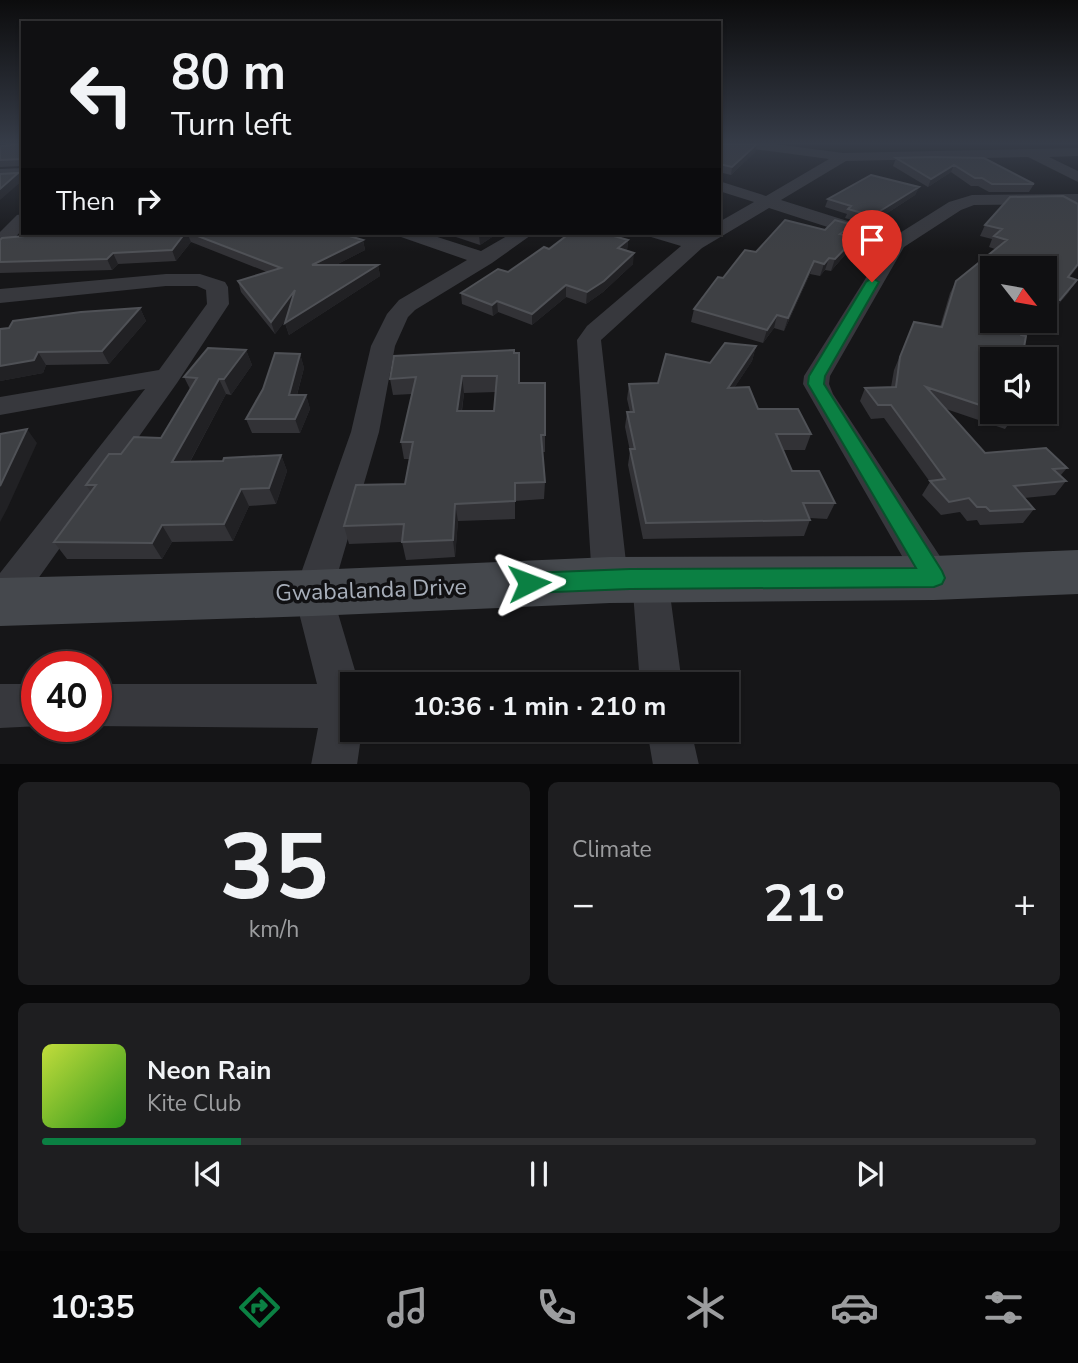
<!DOCTYPE html>
<meta charset="utf-8">
<style>
body{margin:0;font-family:"Nunito Sans",sans-serif;background:#1e1e20;color:#f1f3f6;height:100vh;display:flex;flex-direction:column;font-size:26px;white-space:nowrap}
*{box-sizing:border-box;margin:0}
p{font-size:23px;color:#9c9d9f}
.icon{flex:none;width:38px;height:38px;fill:none;stroke:currentColor;stroke-width:2;stroke-linecap:round;stroke-linejoin:round}
.map{position:relative;height:764px;overflow:hidden}
.drawer{display:flex;flex-direction:column;gap:18px;padding:18px;background:#09090a;flex:1}
.drawer>*{flex:none}
.banner{position:absolute;left:21px;top:21px;width:700px;height:214px;border-radius:0px;box-shadow:0 2px 5px #0004,0 0 0 2px #303032;background:#101012;color:#f1f3f6;overflow:hidden}
.needle{width:46px;rotate:121deg}
.controls{position:absolute;left:980px;top:256px;display:grid;gap:14px}
.controls a{display:grid;place-items:center;width:77px;height:77px;border-radius:0px;background:#101012;box-shadow:0 2px 5px #0004,0 0 0 2px #303032;font-size:35px}
.speed{position:absolute;left:21px;top:651px;display:flex;gap:14px;font-size:35px;font-weight:700;text-align:center}
.speed>*{display:grid;place-content:center;width:91px;height:91px;border-radius:50%;background:#101012;box-shadow:0 2px 5px #0004,0 0 0 2px #303032;line-height:1}
.speed .limit{border:10px solid #d22;background:#fff;color:#111}
.pin{position:absolute;display:grid;place-items:center;width:60px;height:60px;color:#fff;margin:-72px -30px;border-radius:50% 50% 50% 0;rotate:-45deg;box-shadow:0 0 7px #0007}
.pin .icon{rotate:45deg}
.me{position:absolute;width:77px;margin:-38px;rotate:87deg;stroke-linejoin:round;filter:drop-shadow(0 0 5px #0008)}
.turn{display:flex;align-items:center;gap:24px;height:147px;padding:0 35px;font-size:32px}
.turn .icon{width:91px;height:91px;stroke-width:2.5}
.turn b{display:block;font-size:49px;line-height:60px}
.then{display:flex;align-items:center;height:66px;padding:0 35px;background:#0003;gap:14px;font-size:26px}
.big{font-size:52px;font-weight:700;line-height:1.1}
.drawer .widget{flex:1;display:flex;flex-direction:column;justify-content:center;gap:10px;min-width:0;padding:0 24px;border-radius:10px;background:#1e1e20}
.drawer .dial{align-items:center;gap:0}
.dial b{font-size:91px;line-height:1}
.song{display:flex;align-items:center;gap:21px}
.cover{width:84px;height:84px;border-radius:10px;background:linear-gradient(135deg,hsl(70 70% 55%),hsl(110 70% 35%))}
.played{height:7px;border-radius:4px;background:linear-gradient(90deg,#0b8043 20%,#303032 20%)}
.keys{display:flex;justify-content:space-around;direction:ltr}
.heat{display:flex;justify-content:space-between;align-items:center;font-size:38px;direction:ltr}
.drawer .tiles{flex:1;display:grid;gap:18px;grid-template-columns:1fr 1fr}
.widget:last-child{grid-column:span 2}
.trip{position:absolute;left:340px;top:672px;width:399px;height:70px;border-radius:0px;background:#101012;box-shadow:0 2px 5px #0004,0 0 0 2px #303032;font-weight:700;line-height:70px;text-align:center}
.tabs{display:flex;height:112px;justify-content:space-around;align-items:center;background:#060607;color:#9c9d9f}
.tabs .icon{width:49px;height:49px}
.tabs .active{color:#0b8043}
.tabs b{font-size:32px;color:#f1f3f6}
.map>svg:first-child{display:block}
.lines{fill:none;stroke-linecap:round;stroke-linejoin:round}
.street{fill:#37383d;fill-rule:evenodd}
.secondary{fill:#45484d;fill-rule:evenodd}
.wall{fill:#323236;fill-rule:evenodd}
.shaded-wall{fill:#212124}
.building{fill:#3e4044;stroke:#4f5156;stroke-width:2;fill-rule:evenodd}
.route{fill:#0b8043;stroke:#07532c;stroke-width:2}
.labels{text-anchor:middle;dominant-baseline:central;stroke-width:7;stroke-linejoin:round;paint-order:stroke}
.near-street-label{font-size:23px;fill:#a7aeb9;stroke:#111113}
</style>
<div class="map">
<svg width="1078" height="765" viewBox="0 0 1078 765">
<rect width="100%" height="100%" fill="#161618"/>
<g class="lines">
<path class="street" d="M 739,144 L 775,144 L 843,153 L 1078,148 L 1078,156 L 1049,157 L 1078,171 L 1078,182 L 1028,157 L 846,161 L 781,200 L 895,236 L 949,202 L 972,195 L 1078,194 L 1078,204 L 974,205 L 961,210 L 904,247 L 830,376 L 829,384 L 833,394 L 947,567 L 952,578 L 947,589 L 934,594 L 921,589 L 803,384 L 804,376 L 886,246 L 769,208 L 702,248 L 601,340 L 628,580 L 623,591 L 610,596 L 597,591 L 592,580 L 577,340 L 587,326 L 681,246 L 651,237 L 648,233 L 676,233 L 693,237 L 701,233 L 719,233 L 719,222 L 754,202 L 719,191 L 719,181 L 766,196 L 829,159 L 746,148 Z
M 23,168 L 23,178 L 0,179 L 0,169 Z
M 23,214 L 23,229 L 7,246 L 0,248 L 0,232 L 17,215 Z
M 398,233 L 425,233 L 481,251 L 512,233 L 534,233 L 492,263 L 415,310 L 408,317 L 395,346 L 379,432 L 332,593 L 359,684 L 352,684 L 352,730 L 362,730 L 357,765 L 311,765 L 318,728 L 93,726 L 96,726 L 96,684 L 317,684 L 294,593 L 351,432 L 371,346 L 387,314 L 399,300 L 467,260 L 401,237 Z
M 166,274 L 200,274 L 225,282 L 228,287 L 229,304 L 177,383 L 13,614 L 0,619 L 0,573 L 145,389 L 0,415 L 0,397 L 159,370 L 207,304 L 206,290 L 197,286 L 166,286 L 0,303 L 0,289 Z
M 650,563 L 663,568 L 668,579 L 682,684 L 640,684 L 632,579 L 637,568 Z
M 0,684 L 37,684 L 37,726 L 40,726 L 0,728 Z
M 647,730 L 691,730 L 699,765 L 653,765 Z"/>
<path class="secondary" d="M 1078,550 L 1078,594 L 934,600 L 610,603 L 313,616 L 0,626 L 0,578 L 313,570 L 610,557 L 934,556 Z"/>
</g>
<path class="wall" d="M 23,144 L 23,172 L 22,166 L 0,167 L 0,146 Z
M 719,144 L 757,144 L 755,152 L 731,175 L 719,172 Z
M 932,157 L 1034,184 L 1029,192 L 989,192 L 978,186 L 971,186 L 951,172 L 928,187 L 893,166 L 896,158 Z
M 919,187 L 915,195 L 869,225 L 845,218 L 847,214 L 825,207 L 828,199 Z
M 1010,197 L 1070,278 L 1069,292 L 1052,312 L 1045,310 L 1045,268 L 992,268 L 992,411 L 1015,411 L 1014,416 L 1005,429 L 946,409 L 985,453 L 1067,468 L 1060,476 L 1066,481 L 1055,495 L 1024,498 L 1034,509 L 1023,523 L 980,525 L 977,520 L 967,521 L 960,512 L 941,515 L 922,495 L 930,482 L 884,418 L 871,419 L 860,401 L 865,388 L 891,387 L 894,370 L 914,322 L 940,327 L 950,293 L 956,281 L 995,249 L 989,247 L 992,239 L 980,236 L 985,225 Z
M 61,233 L 339,233 L 363,240 L 365,250 L 336,265 L 378,265 L 380,276 L 289,335 L 285,323 L 287,318 L 275,334 L 241,292 L 238,281 L 267,272 L 191,242 L 176,261 L 118,264 L 112,270 L 0,273 L 0,240 Z
M 444,233 L 498,233 L 480,245 Z
M 850,236 L 855,238 L 850,249 L 831,271 L 825,270 L 820,276 L 810,274 L 784,331 L 774,328 L 763,343 L 691,322 L 694,309 L 723,278 Z
M 628,240 L 627,251 L 633,264 L 603,292 L 586,304 L 566,297 L 532,325 L 498,312 L 493,316 L 462,304 L 461,293 L 508,272 Z
M 140,308 L 146,321 L 109,364 L 46,365 L 43,373 L 0,381 L 0,329 Z
M 756,346 L 752,361 L 734,388 L 758,409 L 811,434 L 805,450 L 783,450 L 792,471 L 835,503 L 827,519 L 810,518 L 810,520 L 804,536 L 643,539 L 628,465 L 630,451 L 625,427 L 627,412 L 630,412 L 627,399 L 629,384 L 658,383 Z
M 246,350 L 252,365 L 231,395 L 226,394 L 190,462 L 223,461 L 281,455 L 287,471 L 276,504 L 249,506 L 233,541 L 172,542 L 162,559 L 67,559 L 54,542 L 91,492 L 86,485 L 121,454 L 161,438 L 190,389 L 184,377 Z
M 514,350 L 519,383 L 545,383 L 545,452 L 542,452 L 545,482 L 544,499 L 515,501 L 515,519 L 458,521 L 455,557 L 406,560 L 402,542 L 349,544 L 344,526 L 405,484 L 409,459 L 404,459 L 401,442 L 412,394 L 393,395 L 390,379 ZM 496,392 L 494,411 L 462,411 L 464,393 Z
M 300,354 L 304,368 L 297,395 L 306,395 L 310,409 L 300,433 L 252,433 L 246,419 Z"/>
<path class="shaded-wall" d="M 757,144 L 755,152 L 731,175 L 732,167 Z
M 954,165 L 951,172 L 928,187 L 931,179 Z
M 18,173 L 22,181 L 0,200 L 0,189 Z
M 919,187 L 915,195 L 869,225 L 872,216 Z
M 853,225 L 849,237 L 840,234 Z
M 185,233 L 187,233 L 191,242 L 176,261 L 172,250 Z
M 485,233 L 498,233 L 480,245 L 479,236 Z
M 855,238 L 850,249 L 831,271 L 835,259 Z
M 363,240 L 365,250 L 315,276 L 312,265 Z
M 628,240 L 627,250 L 617,259 L 618,248 Z
M 113,253 L 118,264 L 112,270 L 107,259 Z
M 634,253 L 633,264 L 603,292 L 586,304 L 587,292 Z
M 829,258 L 825,270 L 820,276 L 824,264 Z
M 814,261 L 810,274 L 784,331 L 788,318 Z
M 1078,264 L 1078,267 L 1061,289 L 1068,277 Z
M 378,265 L 380,276 L 289,335 L 285,323 Z
M 1077,280 L 1069,292 L 1052,312 L 1060,300 Z
M 566,285 L 566,297 L 532,325 L 532,314 Z
M 295,290 L 299,302 L 275,334 L 271,322 Z
M 497,301 L 498,312 L 493,316 L 492,305 Z
M 140,308 L 146,321 L 109,364 L 102,351 Z
M 777,315 L 774,328 L 763,343 L 767,330 Z
M 756,346 L 752,361 L 724,403 L 728,388 Z
M 246,350 L 252,365 L 231,395 L 224,379 Z
M 38,352 L 46,365 L 43,373 L 0,381 L 0,366 Z
M 300,354 L 304,368 L 293,409 L 289,395 Z
M 462,376 L 464,393 L 459,428 L 457,411 Z
M 219,379 L 226,394 L 181,478 L 172,462 Z
M 306,395 L 310,409 L 300,433 L 295,419 Z
M 27,429 L 37,443 L 7,509 L 0,522 L 0,486 Z
M 281,455 L 287,471 L 276,504 L 269,488 Z
M 241,489 L 249,506 L 233,541 L 224,524 Z
M 455,504 L 458,521 L 455,557 L 453,540 Z
M 162,525 L 172,542 L 162,559 L 152,543 Z"/>
<path class="building" d="M 23,144 L 23,170 L 22,171 L 21,159 L 0,160 L 0,146 Z
M 719,144 L 757,144 L 732,167 L 719,164 Z
M 932,157 L 984,158 L 1034,184 L 992,184 L 982,178 L 975,178 L 954,165 L 931,179 L 896,158 Z
M 18,173 L 0,189 L 0,174 Z
M 871,175 L 919,187 L 872,216 L 848,209 L 851,206 L 828,199 Z
M 1063,196 L 1078,204 L 1078,264 L 1068,277 L 1077,280 L 1060,300 L 1045,296 L 1045,268 L 992,268 L 992,320 L 1021,320 L 1021,335 L 1026,336 L 1022,359 L 992,359 L 992,409 L 926,387 L 985,453 L 1046,448 L 1067,468 L 1053,469 L 1066,481 L 1014,486 L 1034,509 L 990,511 L 986,507 L 977,507 L 969,498 L 949,502 L 930,481 L 945,479 L 891,405 L 878,405 L 865,388 L 896,387 L 900,357 L 914,322 L 942,327 L 956,281 L 1007,240 L 994,236 L 1002,229 L 985,225 L 1010,197 Z
M 785,220 L 825,230 L 835,220 L 853,225 L 840,234 L 855,238 L 835,259 L 829,258 L 824,264 L 814,261 L 788,318 L 777,315 L 767,330 L 694,309 L 718,277 L 723,278 L 745,250 L 756,252 Z
M 61,233 L 185,233 L 172,250 L 113,253 L 107,259 L 0,262 L 0,240 L 2,238 Z
M 190,233 L 339,233 L 363,240 L 312,265 L 378,265 L 285,323 L 295,290 L 271,322 L 238,281 L 281,268 Z
M 469,233 L 485,233 L 479,236 Z
M 570,233 L 603,233 L 628,240 L 618,248 L 634,253 L 604,281 L 587,292 L 566,285 L 532,314 L 497,301 L 492,305 L 461,293 L 498,269 L 508,272 L 544,247 L 549,249 Z
M 140,308 L 102,351 L 38,352 L 34,360 L 0,366 L 0,329 L 9,328 L 13,321 L 81,312 Z
M 725,343 L 756,346 L 728,388 L 749,387 L 758,409 L 798,409 L 811,434 L 776,434 L 792,471 L 819,471 L 835,503 L 803,503 L 810,520 L 646,523 L 630,449 L 635,449 L 627,412 L 634,412 L 629,384 L 658,383 L 666,354 L 710,363 Z
M 208,348 L 246,350 L 224,379 L 219,379 L 172,462 L 223,461 L 224,458 L 281,455 L 269,488 L 241,489 L 224,524 L 162,525 L 152,543 L 54,542 L 96,485 L 86,485 L 109,454 L 121,454 L 134,437 L 161,438 L 197,378 L 184,377 Z
M 514,350 L 514,353 L 519,353 L 519,383 L 545,383 L 545,435 L 541,435 L 545,482 L 515,483 L 515,501 L 455,504 L 453,540 L 402,542 L 404,524 L 344,526 L 356,485 L 405,484 L 413,442 L 401,442 L 416,377 L 390,379 L 394,356 ZM 462,376 L 497,376 L 494,411 L 457,411 Z
M 275,353 L 300,354 L 289,395 L 306,395 L 295,419 L 246,419 L 263,389 Z
M 999,411 L 1015,411 L 1014,416 Z
M 27,429 L 0,486 L 0,434 Z"/>
<linearGradient id="sky" x2="0" y2="1"><stop stop-color="#0c0c0d"/><stop offset="0.57" stop-color="#363c48"/><stop offset="1" stop-color="#363c48" stop-opacity="0"/></linearGradient>
<rect width="1078" height="251" fill="url(#sky)"/>
<path class="route" d="M 872,278 L 879,282 L 825,376 L 824,384 L 942,571 L 945,578 L 942,584 L 934,587 L 630,589 L 529,593 L 521,590 L 518,583 L 521,576 L 529,573 L 630,569 L 916,568 L 808,384 L 809,376 L 866,282 Z"/>
<g class="labels">
<g class="near-street-label">
<text transform="translate(371 590) rotate(-2)">Gwabalanda Drive</text>
</g>
</g>
</svg>
<div class="controls">
<a><svg class="needle" viewBox="-14 -14 28 28"><path d="M0-13l5 13h-10z" fill="#e53935"/><path d="M0 13l5-13h-10z" fill="#9c9d9f"/></svg></a>
<a><svg class="icon" aria-label="sound" viewBox="0 0 24 24"><path d="M4 9h4l5-4v14l-5-4H4zM17 9q2 3 0 6"/></svg></a>
</div>
<div class="speed"><div class="limit">40</div></div>
<div class="pin" style="left:872px;top:282px;background:#d93025"><svg class="icon" aria-label="arrive" viewBox="0 0 24 24"><path d="M6 21V4h12l-3 4 3 4H6"/></svg></div>
<svg class="me" style="left:529px;top:583px" viewBox="-20 -20 40 40"><path d="M0-17L14 15 0 8-14 15z" fill="#0b8043" stroke="#fff" stroke-width="4"/></svg>
<div class="trip">10:36 · 1 min · 210 m</div>
<div class="banner">
<div class="turn"><svg class="icon" aria-label="left" viewBox="0 0 24 24"><path d="M17 20v-9H6M10 6l-5 5 5 5"/></svg><div><b>80 m</b>Turn left</div></div>
<div class="then">Then<svg class="icon" aria-label="right" viewBox="0 0 24 24"><path d="M7 20v-9h11M14 6l5 5-5 5"/></svg></div>
</div>
</div>
<section class="drawer">
<div class="tiles">
<div class="widget dial"><b>35</b><p>km/h</p></div>
<div class="widget"><p>Climate</p>
<div class="heat"><a>−</a><b class="big">21°</b><a>+</a></div>
</div>
<div class="widget">
<div class="song"><i class="cover"></i><div><b>Neon Rain</b><p>Kite Club</p></div></div>
<div class="played"></div>
<div class="keys"><svg class="icon" aria-label="previous" viewBox="0 0 24 24"><path d="M18 5L8 12l10 7zM5 5v14"/></svg><svg class="icon" aria-label="pause" viewBox="0 0 24 24"><path d="M8 5v14M16 5v14"/></svg><svg class="icon" aria-label="next" viewBox="0 0 24 24"><path d="M6 5l10 7-10 7zM19 5v14"/></svg></div>
</div>
</div>
</section>
<nav class="tabs">
<b>10:35</b>
<svg class="icon active" aria-label="directions" viewBox="0 0 24 24"><path d="M12 3l9 9-9 9-9-9zM9 14v-3h6M13 9l2 2-2 2"/></svg>
<svg class="icon" aria-label="music" viewBox="0 0 24 24"><path d="M9 18V5l10-2v13"/><circle cx="6" cy="18" r="3"/><circle cx="16" cy="16" r="3"/></svg>
<svg class="icon" aria-label="phone" viewBox="0 0 24 24"><path d="M5 4h4l2 5-3 2q2 4 5 5l2-3 5 2v4C11 20 4 13 5 4z"/></svg>
<svg class="icon" aria-label="climate" viewBox="0 0 24 24"><path d="M12 3v18M4 7l16 10M4 17L20 7"/></svg>
<svg class="icon" aria-label="car" viewBox="0 0 24 24"><path d="M5 17H2v-5l4-1 3-4h7l3 4 3 1v5h-3M9 17h6M6 11h13"/><circle cx="7" cy="17" r="2"/><circle cx="17" cy="17" r="2"/></svg>
<svg class="icon" aria-label="filters" viewBox="0 0 24 24"><path d="M4 7h16M4 17h16"/><circle cx="9" cy="7" r="2"/><circle cx="15" cy="17" r="2"/></svg>
</nav>
